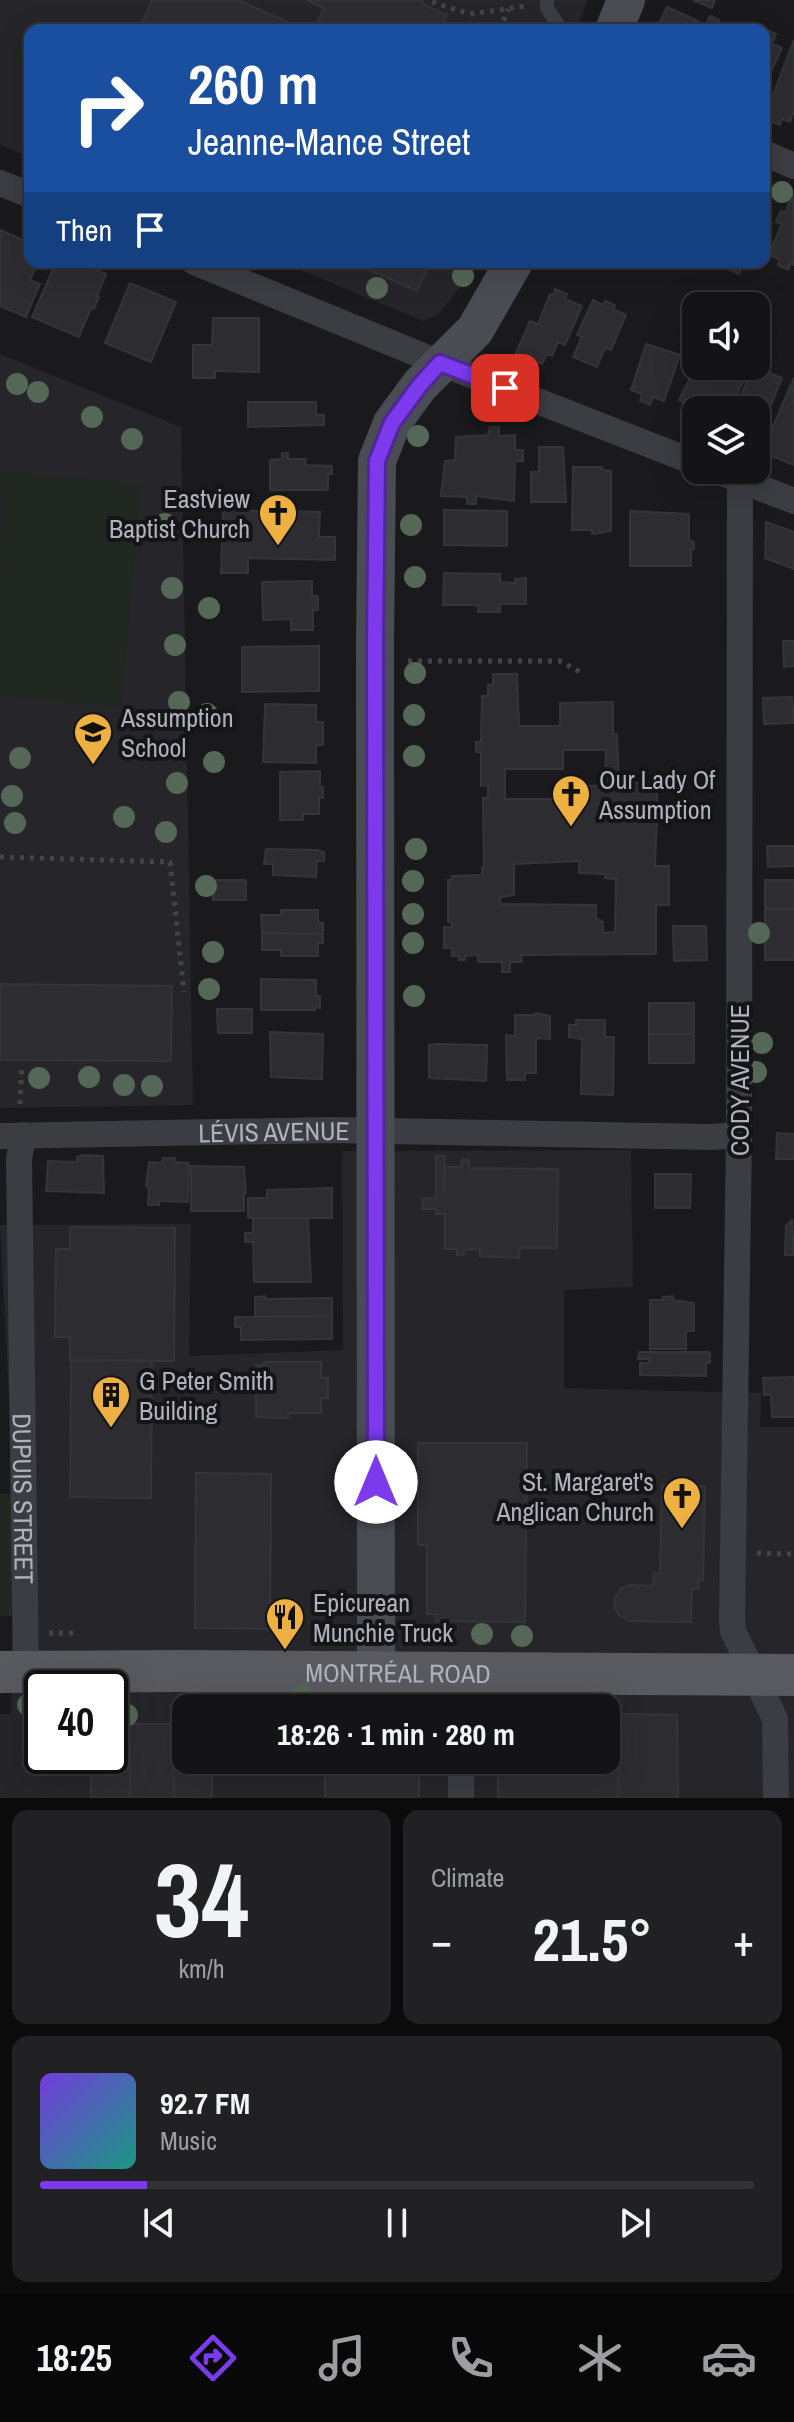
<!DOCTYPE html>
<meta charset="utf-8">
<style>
body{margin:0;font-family:"Archivo Narrow",sans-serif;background:#212123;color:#f1f3f6;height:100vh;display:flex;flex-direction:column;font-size:30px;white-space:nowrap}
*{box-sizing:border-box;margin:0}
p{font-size:26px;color:#9d9ea1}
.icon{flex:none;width:44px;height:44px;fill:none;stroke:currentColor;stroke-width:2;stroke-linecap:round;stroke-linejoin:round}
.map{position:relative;height:1798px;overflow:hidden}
.panel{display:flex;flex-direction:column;gap:12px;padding:12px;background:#0b0b0c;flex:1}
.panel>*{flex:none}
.guide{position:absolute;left:24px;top:24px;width:746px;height:244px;border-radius:16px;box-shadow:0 8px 32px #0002,0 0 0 2px #333335;background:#1a4fa0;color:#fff;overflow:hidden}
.buttons{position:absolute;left:682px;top:292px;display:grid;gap:16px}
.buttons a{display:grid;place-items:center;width:88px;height:88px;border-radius:16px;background:#141416;box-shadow:0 8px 32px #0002,0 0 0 2px #333335;font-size:40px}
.speed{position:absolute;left:24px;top:1670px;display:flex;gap:16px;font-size:40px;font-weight:700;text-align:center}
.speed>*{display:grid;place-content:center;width:104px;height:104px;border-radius:50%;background:#141416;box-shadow:0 8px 32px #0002,0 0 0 2px #333335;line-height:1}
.speed .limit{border:4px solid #111;border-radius:12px;background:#fff;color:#111}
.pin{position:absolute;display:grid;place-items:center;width:68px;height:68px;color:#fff;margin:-34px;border-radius:16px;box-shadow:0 4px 12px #0006}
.me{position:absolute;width:88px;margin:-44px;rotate:0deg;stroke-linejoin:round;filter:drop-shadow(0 0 6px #0008)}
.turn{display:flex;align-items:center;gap:28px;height:168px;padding:0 32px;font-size:36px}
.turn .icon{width:104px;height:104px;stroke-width:2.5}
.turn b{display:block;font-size:56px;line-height:68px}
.then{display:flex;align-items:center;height:76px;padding:0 32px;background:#0003;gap:16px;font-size:30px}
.big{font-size:60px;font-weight:800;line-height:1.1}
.panel .tile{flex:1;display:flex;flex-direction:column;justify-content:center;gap:12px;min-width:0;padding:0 28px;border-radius:16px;background:#212123}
.panel .dial{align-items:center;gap:0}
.dial b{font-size:104px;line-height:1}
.song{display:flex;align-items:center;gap:24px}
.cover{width:96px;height:96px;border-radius:12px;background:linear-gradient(135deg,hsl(260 70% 55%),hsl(170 70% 35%))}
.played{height:8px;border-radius:4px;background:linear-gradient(90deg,#7c3aed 15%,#333335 15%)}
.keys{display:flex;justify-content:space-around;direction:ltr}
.heat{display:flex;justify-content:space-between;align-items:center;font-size:44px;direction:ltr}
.panel .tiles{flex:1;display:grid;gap:12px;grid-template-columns:1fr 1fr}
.tile:last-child{grid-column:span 2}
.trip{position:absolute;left:172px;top:1694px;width:448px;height:80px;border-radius:16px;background:#141416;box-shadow:0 8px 32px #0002,0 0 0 2px #333335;font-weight:800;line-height:80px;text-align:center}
.tabs{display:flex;height:128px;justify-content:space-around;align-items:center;background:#080809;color:#9d9ea1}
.tabs .icon{width:56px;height:56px}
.tabs .on{color:#7c3aed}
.tabs b{font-size:36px;color:#f1f3f6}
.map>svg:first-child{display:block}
.built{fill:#26262a;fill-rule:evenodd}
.green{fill:#202821}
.building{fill:#2d2d31;stroke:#343539;stroke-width:2;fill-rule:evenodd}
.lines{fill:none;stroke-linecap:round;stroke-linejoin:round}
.path{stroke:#414449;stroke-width:5;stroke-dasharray:4 6;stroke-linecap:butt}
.lane{stroke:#3b3d42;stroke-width:14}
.street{stroke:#3b3d42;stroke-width:26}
.secondary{stroke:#494c52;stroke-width:38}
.primary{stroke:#585a60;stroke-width:42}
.tree{fill:#556757}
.route-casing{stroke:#51269a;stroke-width:20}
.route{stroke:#7c3aed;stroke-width:14}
.labels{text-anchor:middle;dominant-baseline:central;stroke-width:8;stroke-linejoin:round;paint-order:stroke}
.poi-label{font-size:26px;fill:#adb2bc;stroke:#151518;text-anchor:start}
.street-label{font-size:26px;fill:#adb2bc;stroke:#151518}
</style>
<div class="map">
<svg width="794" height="1798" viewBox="0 0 794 1798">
<rect width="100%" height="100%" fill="#1a1a1d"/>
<path class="built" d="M 0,0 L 588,0 L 576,30 L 30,30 L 30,157 L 0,145 Z
M 281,262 L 476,262 L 472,271 L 439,314 L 423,321 Z
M 0,354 L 181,427 L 193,1105 L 0,1108 Z
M 631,1150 L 633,1287 L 564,1290 L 564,1388 L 761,1393 L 760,1427 L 794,1427 L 794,1798 L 0,1798 L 0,1714 L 11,1714 L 14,1494 L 0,1225 L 191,1224 L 189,1356 L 343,1350 L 342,1151 ZM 42,1688 L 110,1688 L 110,1756 L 42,1756 ZM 186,1708 L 606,1708 L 606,1760 L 186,1760 Z"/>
<path class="green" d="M 42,23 L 53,24 L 64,30 L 30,30 L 30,79 C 5,61 14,30 42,23 Z
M 1,471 L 141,484 L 121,707 L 0,696 Z
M 0,1494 L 14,1494 L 13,1616 L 0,1616 Z"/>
<path class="building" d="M 152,0 L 238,0 L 305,30 L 139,30 Z
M 306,0 L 423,0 L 422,4 L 447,15 L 440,30 L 314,30 L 324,8 Z
M 693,0 L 715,0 L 712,8 Z
M 667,7 L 698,21 L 694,30 L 656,30 Z
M 710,16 L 719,20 L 714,30 L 704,29 Z
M 767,30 L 776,34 L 772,44 L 782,48 L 764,87 L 764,36 Z
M 794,40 L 794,111 L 790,122 L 782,119 L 780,125 L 764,119 Z
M 793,194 L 794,265 L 791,263 L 788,270 L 778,265 L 780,260 L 769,254 L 782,224 L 776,222 L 781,211 L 785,213 Z
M 0,230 L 30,243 L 30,262 L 38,262 L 30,280 L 40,284 L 26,317 L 0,306 Z
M 56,262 L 77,262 L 106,274 L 97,296 L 99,297 L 94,309 L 91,308 L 79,337 L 32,317 Z
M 351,262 L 430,262 L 417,291 Z
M 711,262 L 744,262 L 739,274 Z
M 130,283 L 176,302 L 151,362 L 105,343 Z
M 555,289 L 567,294 L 565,299 L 582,306 L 565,345 L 558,342 L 552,356 L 547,354 L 542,364 L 516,353 L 530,321 L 538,324 L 550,294 L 553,295 Z
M 593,300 L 603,305 L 605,301 L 615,305 L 613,309 L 626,315 L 611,350 L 605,348 L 597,367 L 573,357 L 582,337 L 577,335 Z
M 213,318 L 259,318 L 259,372 L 215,371 L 215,378 L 193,378 L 193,345 L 212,345 Z
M 646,344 L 680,355 L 664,401 L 653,397 L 650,405 L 640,401 L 642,394 L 631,390 Z
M 696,366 L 724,366 L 742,373 L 744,366 L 749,368 L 730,410 L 696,410 L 696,420 L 687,416 L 691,406 L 679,400 Z
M 753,366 L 782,378 L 758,436 L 756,410 L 735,410 Z
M 794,378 L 794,465 L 762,452 Z
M 248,402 L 316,402 L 316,415 L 324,415 L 324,425 L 248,427 Z
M 490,427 L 499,427 L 499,436 L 515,435 L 515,450 L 523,450 L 523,461 L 515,461 L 514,501 L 476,496 L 476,504 L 467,504 L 467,497 L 441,496 L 445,461 L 455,460 L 456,437 L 488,435 Z
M 539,447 L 563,447 L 566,502 L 531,502 L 531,472 L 539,472 Z
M 282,453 L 288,453 L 288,459 L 306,459 L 305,465 L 332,466 L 332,474 L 328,474 L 328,490 L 270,490 L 270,460 L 282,459 Z
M 573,467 L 602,467 L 602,470 L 611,471 L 611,531 L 592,534 L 592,530 L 572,530 Z
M 223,510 L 320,512 L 319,537 L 335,537 L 335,560 L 248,558 L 248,573 L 221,573 Z
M 444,510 L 507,511 L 507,546 L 444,545 Z
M 630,511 L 689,514 L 689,537 L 690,541 L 694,542 L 694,549 L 691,549 L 691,566 L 630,566 Z
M 766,522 L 794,532 L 794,569 L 765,558 Z
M 444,573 L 500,574 L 500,582 L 515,583 L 515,579 L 526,578 L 526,604 L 500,604 L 500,612 L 478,612 L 478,605 L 443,605 Z
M 312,581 L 312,596 L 318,596 L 318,610 L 313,610 L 313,630 L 291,630 L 291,619 L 263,620 L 262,582 Z
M 783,641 L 794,641 L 794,666 L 784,667 Z
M 319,646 L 319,691 L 242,692 L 242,647 Z
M 493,674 L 517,674 L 519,726 L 560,726 L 560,703 L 613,702 L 613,734 L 617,734 L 619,783 L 655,783 L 655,792 L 657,792 L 657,812 L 652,812 L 652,817 L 657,817 L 655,866 L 669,866 L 669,905 L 656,905 L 656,954 L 521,955 L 522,962 L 510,962 L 510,972 L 502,972 L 502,962 L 478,962 L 478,955 L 465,956 L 465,960 L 459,960 L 459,956 L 452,956 L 452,948 L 444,948 L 444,927 L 452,927 L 452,923 L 448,922 L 448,880 L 452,880 L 452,876 L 482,875 L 482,867 L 484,867 L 483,798 L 488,798 L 488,785 L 481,786 L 481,752 L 476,752 L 476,742 L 481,742 L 482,696 L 488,696 L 488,685 L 493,685 ZM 563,750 L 606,750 L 605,785 L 579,787 L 579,799 L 505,799 L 505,769 L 563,769 ZM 579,861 L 579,873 L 605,874 L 605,878 L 616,879 L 615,932 L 603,933 L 603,922 L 596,918 L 596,905 L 500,904 L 501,897 L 514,895 L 514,864 Z
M 792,697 L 794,723 L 764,724 L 763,698 Z
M 265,704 L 316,705 L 316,722 L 323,722 L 323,745 L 316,745 L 316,763 L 263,762 Z
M 320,771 L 320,787 L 323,787 L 323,798 L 319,798 L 319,814 L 303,814 L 303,820 L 280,820 L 280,772 Z
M 767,846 L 794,846 L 794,866 L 768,867 Z
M 266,849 L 317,850 L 324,852 L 324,861 L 317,861 L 316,877 L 273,875 L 273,864 L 264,864 Z
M 213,880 L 246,880 L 246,900 L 213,900 Z
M 765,880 L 794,880 L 794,909 L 765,909 Z
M 765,909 L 794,909 L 794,960 L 765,960 Z
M 281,910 L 318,910 L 318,923 L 323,923 L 323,934 L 262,933 L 261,915 L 281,915 Z
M 673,926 L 706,926 L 707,960 L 674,961 Z
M 262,933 L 323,934 L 323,943 L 318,943 L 318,956 L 281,956 L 281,950 L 262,950 Z
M 261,979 L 316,980 L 316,996 L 320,996 L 320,1008 L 315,1007 L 315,1010 L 261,1010 Z
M 0,984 L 172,986 L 171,1061 L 0,1060 Z
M 649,1003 L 694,1003 L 694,1034 L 649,1034 Z
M 217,1009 L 252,1009 L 252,1033 L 218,1033 Z
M 535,1013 L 550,1016 L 550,1039 L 536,1038 L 536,1073 L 525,1073 L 525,1080 L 507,1080 L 506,1035 L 515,1036 L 515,1015 L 535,1015 Z
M 576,1020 L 605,1020 L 605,1037 L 614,1037 L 613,1095 L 581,1094 L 582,1039 L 569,1037 L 569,1025 L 576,1025 Z
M 270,1032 L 323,1034 L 322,1079 L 271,1077 Z
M 649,1034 L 694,1034 L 694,1063 L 649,1063 Z
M 437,1044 L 487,1045 L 486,1081 L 429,1078 L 429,1045 Z
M 777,1133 L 794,1134 L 794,1159 L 776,1159 Z
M 83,1155 L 103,1156 L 104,1193 L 46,1191 L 48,1161 L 77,1162 L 77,1157 Z
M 436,1156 L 445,1156 L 444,1193 L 445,1167 L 461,1167 L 462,1160 L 469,1160 L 469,1168 L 558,1169 L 557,1248 L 520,1248 L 519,1258 L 480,1256 L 480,1249 L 464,1250 L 464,1255 L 457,1255 L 457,1249 L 445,1249 L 445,1214 L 436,1214 L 436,1209 L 422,1209 L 423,1199 L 436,1198 Z
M 163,1158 L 175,1158 L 174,1162 L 189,1163 L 188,1202 L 159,1201 L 159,1205 L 148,1205 L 149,1187 L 146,1186 L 149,1162 L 162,1163 Z
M 191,1166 L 244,1167 L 246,1193 L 244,1193 L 244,1211 L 191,1211 Z
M 655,1174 L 691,1174 L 690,1208 L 655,1208 Z
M 332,1188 L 332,1218 L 248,1218 L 248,1198 L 267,1198 L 267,1190 Z
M 253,1218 L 308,1218 L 311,1282 L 254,1282 L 253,1242 L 245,1242 L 245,1233 L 253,1233 Z
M 792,1220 L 794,1255 L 785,1255 L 786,1226 Z
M 70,1227 L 175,1228 L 174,1361 L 70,1360 L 70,1337 L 55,1337 L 56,1249 L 70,1249 Z
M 265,1296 L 265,1299 L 332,1298 L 332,1316 L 255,1317 L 255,1297 Z
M 673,1296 L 673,1300 L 694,1303 L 694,1331 L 686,1331 L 686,1349 L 650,1349 L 650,1300 L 663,1300 L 663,1297 Z
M 332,1316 L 332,1339 L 241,1340 L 241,1327 L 235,1327 L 235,1317 Z
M 639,1352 L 710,1352 L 710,1363 L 706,1363 L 706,1376 L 640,1375 L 640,1363 L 649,1363 L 649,1359 L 638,1359 Z
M 71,1360 L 152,1361 L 151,1498 L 70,1497 Z
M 264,1362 L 321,1362 L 321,1378 L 328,1378 L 328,1398 L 321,1398 L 321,1413 L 288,1413 L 288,1418 L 256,1417 L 256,1365 L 264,1365 Z
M 794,1377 L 794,1417 L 772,1417 L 771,1395 L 764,1395 L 763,1378 Z
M 418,1443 L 527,1443 L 525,1622 L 436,1621 L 436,1614 L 427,1614 L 427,1545 L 418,1545 Z
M 196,1473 L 271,1474 L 270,1629 L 195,1628 Z
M 662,1485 L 705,1486 L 703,1580 L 699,1579 L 699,1589 L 692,1589 L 691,1622 L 629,1621 L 619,1615 L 614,1607 L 615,1597 L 621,1589 L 630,1585 L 653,1586 L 654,1573 L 660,1573 Z
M 606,1714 L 619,1714 L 618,1798 L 498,1798 L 498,1760 L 606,1760 Z
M 619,1714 L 677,1715 L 678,1798 L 618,1798 Z
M 110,1723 L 130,1724 L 130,1798 L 91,1798 L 91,1756 L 110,1756 Z
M 130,1724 L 173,1724 L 174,1798 L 130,1798 Z
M 173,1724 L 186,1724 L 186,1760 L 212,1760 L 212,1798 L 174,1798 Z
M 325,1760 L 419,1760 L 419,1798 L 325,1798 Z"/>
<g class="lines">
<path class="path" d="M 432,2 L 470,14 L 526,6
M 500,30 L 508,9
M 408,661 L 560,661 L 582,673
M 0,857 L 170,862 L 184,992
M 20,1104 L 22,1064
M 757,1553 L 793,1554 L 794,1552
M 49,1633 L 75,1633"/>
<path class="lane" d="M 547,0 L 547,8 L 561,30"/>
<g class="street">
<path d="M 764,153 L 794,166"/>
<path d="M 0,183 L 30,195"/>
<path d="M 194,262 L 440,363 L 696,463"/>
<path d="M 714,470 L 794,501"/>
<path d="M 740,480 L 739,1135 L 732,1619 L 733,1631 L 775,1719 L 776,1798"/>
<path id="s1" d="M 23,1135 L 19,1159 L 26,1672"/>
<path id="s2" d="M 0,1136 L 330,1130 L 711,1137 L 739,1135"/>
<path d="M 460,1673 L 460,1708"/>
<path d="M 461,1760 L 461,1798"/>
</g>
<path class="secondary" d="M 614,30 L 626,0
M 376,1672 L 375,645 L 377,461 L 392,423 L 420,385 L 475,330 L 514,262"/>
<path class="primary" id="s3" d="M 0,1672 L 183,1671 L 794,1675"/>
</g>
<g class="tree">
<circle cx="782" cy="192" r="11"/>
<circle cx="463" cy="276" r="11"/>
<circle cx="377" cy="288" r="11"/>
<circle cx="17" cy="384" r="11"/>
<circle cx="38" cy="392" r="11"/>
<circle cx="92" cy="417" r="11"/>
<circle cx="418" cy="436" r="11"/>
<circle cx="132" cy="439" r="11"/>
<circle cx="165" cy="524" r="11"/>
<circle cx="411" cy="525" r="11"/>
<circle cx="415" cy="577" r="11"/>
<circle cx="172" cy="588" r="11"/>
<circle cx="209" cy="608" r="11"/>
<circle cx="175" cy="645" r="11"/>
<circle cx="415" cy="673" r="11"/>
<circle cx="179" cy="702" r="11"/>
<circle cx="207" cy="714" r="11"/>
<circle cx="414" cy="715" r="11"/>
<circle cx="414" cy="756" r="11"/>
<circle cx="20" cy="758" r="11"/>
<circle cx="214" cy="762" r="11"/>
<circle cx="177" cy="783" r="11"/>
<circle cx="12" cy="796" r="11"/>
<circle cx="124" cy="817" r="11"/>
<circle cx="15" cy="823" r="11"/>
<circle cx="166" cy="832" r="11"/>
<circle cx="416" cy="849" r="11"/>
<circle cx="413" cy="881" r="11"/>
<circle cx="206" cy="886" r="11"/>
<circle cx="413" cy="914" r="11"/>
<circle cx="759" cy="933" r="11"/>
<circle cx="413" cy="943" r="11"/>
<circle cx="213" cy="952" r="11"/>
<circle cx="209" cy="989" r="11"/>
<circle cx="414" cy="996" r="11"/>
<circle cx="762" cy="1043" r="11"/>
<circle cx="756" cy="1072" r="11"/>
<circle cx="89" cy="1077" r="11"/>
<circle cx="39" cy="1078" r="11"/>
<circle cx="124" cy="1085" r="11"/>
<circle cx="152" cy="1086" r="11"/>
<circle cx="482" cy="1634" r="11"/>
<circle cx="522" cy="1636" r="11"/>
<circle cx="303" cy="1696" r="11"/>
<circle cx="28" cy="1705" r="11"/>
<circle cx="127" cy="1715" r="11"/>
</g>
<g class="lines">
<g class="route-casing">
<path id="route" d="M 376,1482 L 375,645 L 377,461 L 392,423 L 420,385 L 440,363 L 505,388"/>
</g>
<use href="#route" class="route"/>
</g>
<defs>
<g id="church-pin" transform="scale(2)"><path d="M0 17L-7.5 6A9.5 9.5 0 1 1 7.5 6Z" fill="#eeb041" stroke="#151518"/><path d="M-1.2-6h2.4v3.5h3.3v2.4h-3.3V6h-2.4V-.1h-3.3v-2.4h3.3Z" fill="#111"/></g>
<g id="school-pin" transform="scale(2)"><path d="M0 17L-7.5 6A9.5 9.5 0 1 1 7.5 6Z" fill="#eeb041" stroke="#151518"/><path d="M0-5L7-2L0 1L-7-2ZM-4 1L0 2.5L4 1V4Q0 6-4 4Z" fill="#111"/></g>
<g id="building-pin" transform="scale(2)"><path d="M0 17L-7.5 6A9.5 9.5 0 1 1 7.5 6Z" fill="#eeb041" stroke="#151518"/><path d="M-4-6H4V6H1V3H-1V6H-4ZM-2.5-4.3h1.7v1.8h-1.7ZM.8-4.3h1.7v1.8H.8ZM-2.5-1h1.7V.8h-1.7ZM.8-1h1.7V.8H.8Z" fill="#111"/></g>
<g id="restaurant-pin" transform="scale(2)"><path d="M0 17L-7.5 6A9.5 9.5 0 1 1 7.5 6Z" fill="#eeb041" stroke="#151518"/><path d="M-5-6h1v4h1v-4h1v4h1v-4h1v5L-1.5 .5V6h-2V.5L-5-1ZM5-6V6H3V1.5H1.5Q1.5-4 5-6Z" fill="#111"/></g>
</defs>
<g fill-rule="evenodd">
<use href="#church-pin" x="278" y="513"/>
<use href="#school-pin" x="93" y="732"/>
<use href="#church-pin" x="571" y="794"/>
<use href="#building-pin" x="111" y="1395"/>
<use href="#church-pin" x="682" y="1496"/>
<use href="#restaurant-pin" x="285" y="1617"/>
</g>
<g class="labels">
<g class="poi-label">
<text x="250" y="498" text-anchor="end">Eastview<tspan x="250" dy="30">Baptist Church</tspan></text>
<text x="121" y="717">Assumption<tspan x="121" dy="30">School</tspan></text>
<text x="599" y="779">Our Lady Of<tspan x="599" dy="30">Assumption</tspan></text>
<text x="139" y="1380">G Peter Smith<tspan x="139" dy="30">Building</tspan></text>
<text x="654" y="1481" text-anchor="end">St. Margaret's<tspan x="654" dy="30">Anglican Church</tspan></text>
<text x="313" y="1602">Epicurean<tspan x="313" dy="30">Munchie Truck</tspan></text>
</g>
<g class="street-label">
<text transform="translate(739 1080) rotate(-90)">CODY AVENUE</text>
<text stroke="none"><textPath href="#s2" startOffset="274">LÉVIS AVENUE</textPath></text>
<text stroke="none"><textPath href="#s1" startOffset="364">DUPUIS STREET</textPath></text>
<text stroke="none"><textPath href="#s3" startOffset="398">MONTRÉAL ROAD</textPath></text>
</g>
</g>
</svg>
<div class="buttons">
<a><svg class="icon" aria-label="sound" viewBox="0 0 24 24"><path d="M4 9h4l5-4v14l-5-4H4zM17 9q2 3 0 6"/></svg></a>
<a><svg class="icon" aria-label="layers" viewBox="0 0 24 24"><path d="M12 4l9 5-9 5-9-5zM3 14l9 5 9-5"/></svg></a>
</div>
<div class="speed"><div class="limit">40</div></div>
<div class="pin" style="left:505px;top:388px;background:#d93025"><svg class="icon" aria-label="arrive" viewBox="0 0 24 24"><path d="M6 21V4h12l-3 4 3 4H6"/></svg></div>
<svg class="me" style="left:376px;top:1482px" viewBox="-20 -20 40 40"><circle r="19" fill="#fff"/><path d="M0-13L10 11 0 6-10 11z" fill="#7c3aed"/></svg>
<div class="trip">18:26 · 1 min · 280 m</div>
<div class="guide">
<div class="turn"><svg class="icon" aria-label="right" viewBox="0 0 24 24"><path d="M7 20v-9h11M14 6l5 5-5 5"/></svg><div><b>260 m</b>Jeanne-Mance Street</div></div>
<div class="then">Then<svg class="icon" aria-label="arrive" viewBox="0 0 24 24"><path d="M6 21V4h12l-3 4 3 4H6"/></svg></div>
</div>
</div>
<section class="panel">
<div class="tiles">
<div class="tile dial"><b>34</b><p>km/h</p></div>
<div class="tile"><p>Climate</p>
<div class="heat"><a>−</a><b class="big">21.5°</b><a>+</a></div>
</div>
<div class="tile">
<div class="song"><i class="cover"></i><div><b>92.7 FM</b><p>Music</p></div></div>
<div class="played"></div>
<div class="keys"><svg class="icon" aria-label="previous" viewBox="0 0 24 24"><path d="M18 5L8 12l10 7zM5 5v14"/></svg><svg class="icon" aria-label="pause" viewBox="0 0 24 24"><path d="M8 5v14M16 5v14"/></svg><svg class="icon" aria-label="next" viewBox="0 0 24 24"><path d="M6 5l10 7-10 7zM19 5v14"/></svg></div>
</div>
</div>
</section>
<nav class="tabs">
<b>18:25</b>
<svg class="icon on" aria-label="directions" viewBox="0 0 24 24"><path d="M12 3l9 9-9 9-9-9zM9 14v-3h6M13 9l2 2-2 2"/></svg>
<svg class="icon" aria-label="music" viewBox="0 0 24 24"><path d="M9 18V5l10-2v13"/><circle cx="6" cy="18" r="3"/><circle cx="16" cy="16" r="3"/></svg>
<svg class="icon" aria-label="phone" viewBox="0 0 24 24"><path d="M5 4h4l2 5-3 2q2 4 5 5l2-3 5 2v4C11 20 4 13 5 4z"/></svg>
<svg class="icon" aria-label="climate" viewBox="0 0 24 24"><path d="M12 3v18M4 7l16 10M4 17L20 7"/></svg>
<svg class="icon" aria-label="car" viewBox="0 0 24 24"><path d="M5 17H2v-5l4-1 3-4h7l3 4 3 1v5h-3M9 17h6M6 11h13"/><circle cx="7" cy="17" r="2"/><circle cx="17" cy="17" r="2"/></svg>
</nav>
